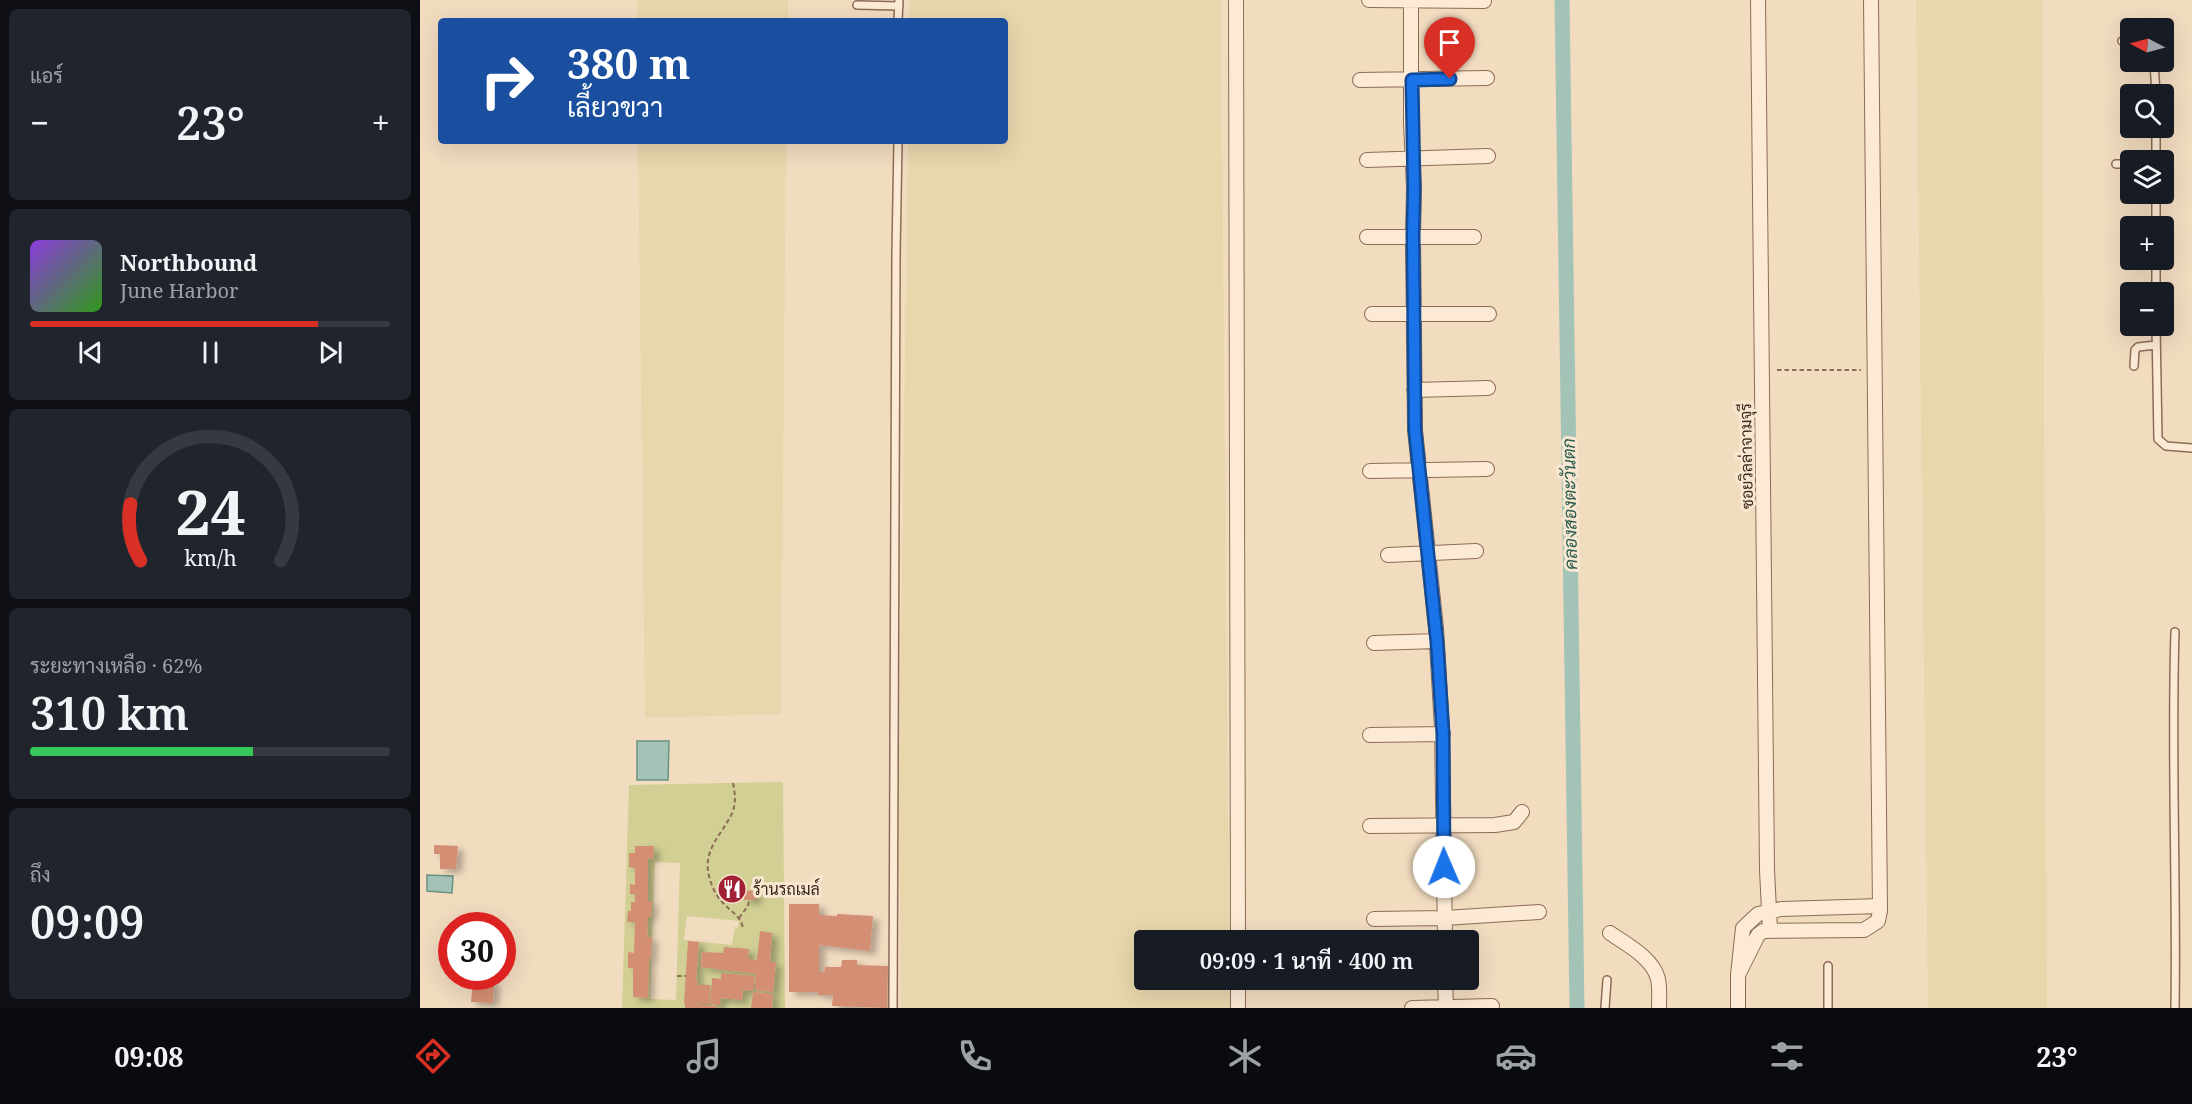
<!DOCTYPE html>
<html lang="th">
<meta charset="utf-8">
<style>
body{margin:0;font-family:"Noto Serif",Sarabun,serif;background:#20242c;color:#f1f3f6;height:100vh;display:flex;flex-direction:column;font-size:22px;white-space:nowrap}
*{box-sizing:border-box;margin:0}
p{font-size:20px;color:#9ea1a6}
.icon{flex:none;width:33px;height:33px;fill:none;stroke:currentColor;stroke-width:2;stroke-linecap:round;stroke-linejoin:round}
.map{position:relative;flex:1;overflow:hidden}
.drawer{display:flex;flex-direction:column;gap:9px;padding:9px;background:#0d0f14;width:420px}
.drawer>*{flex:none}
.top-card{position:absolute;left:18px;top:18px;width:570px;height:126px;border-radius:6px;box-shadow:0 6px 24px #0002;background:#1a4fa0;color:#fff;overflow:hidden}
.needle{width:39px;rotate:276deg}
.fabs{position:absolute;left:1700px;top:18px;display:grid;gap:12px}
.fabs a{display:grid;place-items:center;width:54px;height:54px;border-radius:6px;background:#171b24;box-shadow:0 6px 24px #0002;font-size:30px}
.speed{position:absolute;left:18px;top:912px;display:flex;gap:12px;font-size:30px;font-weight:700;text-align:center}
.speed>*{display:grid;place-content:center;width:78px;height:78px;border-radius:50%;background:#171b24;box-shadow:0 6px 24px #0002;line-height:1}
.speed .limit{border:9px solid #d22;background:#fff;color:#111}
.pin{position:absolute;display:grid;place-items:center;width:51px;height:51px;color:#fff;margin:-62px -26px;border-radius:50% 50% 50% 0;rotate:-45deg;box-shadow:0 0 6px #0007}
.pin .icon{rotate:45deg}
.me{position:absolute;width:66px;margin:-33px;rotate:359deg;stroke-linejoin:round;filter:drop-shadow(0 0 4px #0008)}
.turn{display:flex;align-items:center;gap:21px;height:126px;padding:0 30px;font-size:27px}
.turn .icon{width:78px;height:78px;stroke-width:2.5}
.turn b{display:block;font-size:42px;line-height:51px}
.big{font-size:45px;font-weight:600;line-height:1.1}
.drawer .widget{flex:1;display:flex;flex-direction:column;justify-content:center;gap:9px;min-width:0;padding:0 21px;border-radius:9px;background:#20242c}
.drawer .dial{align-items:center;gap:0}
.dial svg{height:156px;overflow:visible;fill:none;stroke:#363941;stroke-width:7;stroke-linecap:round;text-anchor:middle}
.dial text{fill:#f1f3f6;stroke:none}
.song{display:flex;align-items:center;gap:18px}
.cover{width:72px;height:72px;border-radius:9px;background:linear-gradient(135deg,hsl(270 70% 55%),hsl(110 70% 35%))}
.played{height:6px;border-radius:3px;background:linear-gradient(90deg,#d93025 80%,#363941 80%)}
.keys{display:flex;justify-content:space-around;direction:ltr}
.heat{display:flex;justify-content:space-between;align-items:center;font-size:33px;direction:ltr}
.charge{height:9px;border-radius:4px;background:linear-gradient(90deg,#34c759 62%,#363941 0)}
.trip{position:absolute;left:714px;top:930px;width:345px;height:60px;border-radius:6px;background:#171b24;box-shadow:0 6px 24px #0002;font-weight:600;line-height:60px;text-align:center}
.tabs{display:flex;height:96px;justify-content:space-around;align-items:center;background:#090b0e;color:#9ea1a6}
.tabs .icon{width:42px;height:42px}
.tabs .on{color:#d93025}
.tabs b{font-size:27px;color:#f1f3f6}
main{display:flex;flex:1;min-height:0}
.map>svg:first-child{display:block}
.farmland{fill:#e8d6ad}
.green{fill:#d1cf93;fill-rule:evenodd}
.water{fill:#a3c3b6;stroke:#699283;stroke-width:1.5}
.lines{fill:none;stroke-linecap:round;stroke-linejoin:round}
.canal{stroke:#a3c3b6;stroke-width:15}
.building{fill:#d38e73;filter:url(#shadow)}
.lane-casing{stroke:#8c6c56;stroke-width:10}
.street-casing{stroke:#8c6c56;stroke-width:16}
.path{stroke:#8c6c56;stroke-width:2;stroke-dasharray:4.5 3;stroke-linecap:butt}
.lane{stroke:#fcead4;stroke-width:7}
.street{stroke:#fcead4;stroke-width:14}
.route-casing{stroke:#114b97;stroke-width:15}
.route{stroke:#1a73e8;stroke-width:10}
.labels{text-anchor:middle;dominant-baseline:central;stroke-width:6;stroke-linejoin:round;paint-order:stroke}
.street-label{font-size:16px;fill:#3b271c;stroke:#f8e7d0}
.poi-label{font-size:16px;fill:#3b271c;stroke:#f8e7d0;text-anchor:start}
.water-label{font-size:18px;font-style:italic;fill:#2a5c52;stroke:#f8e7d0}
</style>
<main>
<section class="drawer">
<div class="widget"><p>แอร์</p>
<div class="heat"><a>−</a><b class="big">23°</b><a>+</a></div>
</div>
<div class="widget">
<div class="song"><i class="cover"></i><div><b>Northbound</b><p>June Harbor</p></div></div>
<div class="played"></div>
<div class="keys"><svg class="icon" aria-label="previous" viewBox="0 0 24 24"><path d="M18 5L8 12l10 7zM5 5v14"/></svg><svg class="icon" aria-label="pause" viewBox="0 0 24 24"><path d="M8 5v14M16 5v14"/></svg><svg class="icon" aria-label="next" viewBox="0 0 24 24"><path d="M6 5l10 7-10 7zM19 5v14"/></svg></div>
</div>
<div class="widget dial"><svg viewBox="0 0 100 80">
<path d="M14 69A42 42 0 1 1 86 69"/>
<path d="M14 69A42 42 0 0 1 9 40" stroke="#d93025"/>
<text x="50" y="56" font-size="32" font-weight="700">24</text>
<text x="50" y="72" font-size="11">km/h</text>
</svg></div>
<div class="widget"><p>ระยะทางเหลือ · 62%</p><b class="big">310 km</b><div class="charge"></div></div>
<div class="widget"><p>ถึง</p><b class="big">09:09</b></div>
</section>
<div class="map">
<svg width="1772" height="1008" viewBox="0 0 1772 1008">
<defs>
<filter id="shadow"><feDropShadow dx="6" dy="4" stdDeviation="3" flood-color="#0004"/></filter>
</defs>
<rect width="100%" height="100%" fill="#f2dcc0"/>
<path class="farmland" d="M 217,0 L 368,0 L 368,21 L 217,21 Z
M 490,0 L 801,0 L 809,940 L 724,940 L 724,980 L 809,980 L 810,1008 L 481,1008 L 479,783 L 488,141 L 585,141 L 585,21 L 489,21 Z
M 1496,0 L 1622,0 L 1627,1008 L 1508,1008 Z
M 218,141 L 366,141 L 361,714 L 225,718 Z"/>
<path class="green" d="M 363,782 L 365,1008 L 202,1008 L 209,785 ZM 235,862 L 260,863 L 256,1000 L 230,999 ZM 267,916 L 319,921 L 318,928 L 315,927 L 312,945 L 264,940 Z"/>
<path class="water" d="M 217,741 L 249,741 L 248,780 L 217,780 Z
M 7,875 L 33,876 L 32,893 L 7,891 Z"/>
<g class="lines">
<path class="canal" d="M 1142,0 L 1157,1008"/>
</g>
<path class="building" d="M 14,845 L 38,846 L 36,869 L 20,869 L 20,854 L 14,854 Z
M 215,846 L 234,846 L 233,859 L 228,858 L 228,901 L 232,901 L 231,917 L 228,917 L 227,937 L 232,938 L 231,958 L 229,959 L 228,998 L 213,997 L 213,968 L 208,968 L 208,952 L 214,953 L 215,922 L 207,922 L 208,911 L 211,911 L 211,902 L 215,902 L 215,894 L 210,894 L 210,884 L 215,885 L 215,868 L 209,867 L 209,853 L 215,853 Z
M 335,890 L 336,900 L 324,900 L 324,891 Z
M 369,904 L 399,904 L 399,915 L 417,916 L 417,914 L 453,916 L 450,951 L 399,945 L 399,972 L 404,972 L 405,967 L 421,967 L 422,960 L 437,960 L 437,965 L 468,966 L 467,1008 L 412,1006 L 413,995 L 398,995 L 398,992 L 369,992 Z
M 340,931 L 352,933 L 350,962 L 356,962 L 353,992 L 335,990 L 336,974 L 281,967 L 282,952 L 303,953 L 304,947 L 329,949 L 328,959 L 337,960 Z
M 268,941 L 279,942 L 276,981 L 278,981 L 277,985 L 290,985 L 289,1004 L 268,1004 L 296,1006 L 296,1008 L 265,1008 L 265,1003 L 264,1003 Z
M 301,973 L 335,976 L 333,991 L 323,990 L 322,1000 L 301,998 L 300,1005 L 290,1004 L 292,978 L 301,979 Z
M 53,979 L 74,981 L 73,1003 L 51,1002 Z
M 333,992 L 353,994 L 352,1008 L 331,1008 Z"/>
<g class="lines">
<g class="lane-casing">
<path id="lane" d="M 437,5 L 479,6
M 478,21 L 479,0
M 1702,41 L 1710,43
M 1734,62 L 1736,94
M 1736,160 L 1736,128
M 1696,164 L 1710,164
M 1736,194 L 1736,226
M 1736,292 L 1736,260
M 1736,326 L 1738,439 L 1746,446 L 1772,448
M 1714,366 L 1715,350 L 1718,347 L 1736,345
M 1755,632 C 1751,757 1757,882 1755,1008
M 473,1008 L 476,254 L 478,141
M 1185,1008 L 1187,980
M 1408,1008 L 1408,966"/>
</g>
<g class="street-casing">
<path id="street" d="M 816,0 L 818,940
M 949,0 L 1064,1
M 991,0 L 991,122 L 994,188 L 993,237 L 995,430 L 1016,628 L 1022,728 L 1025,940
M 1338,0 L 1347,870 L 1350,930
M 940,80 L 1067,78
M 947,160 L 1068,156
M 947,237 L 1054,237
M 952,314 L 1069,314
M 994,390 L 1068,388
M 950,471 L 1067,469
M 968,555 L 1056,551
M 954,643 L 1017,641
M 950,735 L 1023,734
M 950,826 L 1075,825 L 1094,822 L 1102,812
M 954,919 L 1025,918 L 1119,912
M 1190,933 C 1206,944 1233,958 1238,979 C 1240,988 1239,999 1239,1008
M 1318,975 L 1338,935 L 1343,931 L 1444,930 L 1458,921 L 1460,911 L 1451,0
M 818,980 L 818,1008
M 1025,980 L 1026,1008
M 992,1008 L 1072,1006
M 1318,1008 L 1318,975 L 1323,928 L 1338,914 L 1361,909 L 1460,906"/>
</g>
<path class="path" d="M 1357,370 L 1441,370
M 313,783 C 315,793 316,801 313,811 C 305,831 285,846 288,870 C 289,881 295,895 303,903 C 311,912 320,915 323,928
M 319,918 L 328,906 L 329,900
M 257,976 L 266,976"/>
<use href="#lane" class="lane"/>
<use href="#street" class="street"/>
</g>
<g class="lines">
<g class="route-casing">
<path id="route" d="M 1024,867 L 1023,734 L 1017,642 L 995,430 L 993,237 L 994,188 L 992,80 L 1030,79"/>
</g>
<use href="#route" class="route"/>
</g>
<defs>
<g id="restaurant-disc" transform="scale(1.5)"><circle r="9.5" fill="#a02133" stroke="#f8e7d0"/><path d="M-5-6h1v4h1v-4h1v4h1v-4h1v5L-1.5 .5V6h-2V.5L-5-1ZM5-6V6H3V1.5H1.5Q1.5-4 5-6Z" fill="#fff"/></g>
</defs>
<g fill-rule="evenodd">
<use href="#restaurant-disc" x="312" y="889"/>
</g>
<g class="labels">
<g class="street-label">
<text transform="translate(1326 456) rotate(-91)">ซอยวิลล่าจามจุรี</text>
</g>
<g class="poi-label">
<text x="333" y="889">ร้านรถเมล์</text>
</g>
<g class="water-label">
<text transform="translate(1149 504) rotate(-91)">คลองสองตะวันตก</text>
</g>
</g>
</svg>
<div class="fabs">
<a><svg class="needle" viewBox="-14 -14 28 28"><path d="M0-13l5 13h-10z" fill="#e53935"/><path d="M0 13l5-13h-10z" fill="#9ea1a6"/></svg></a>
<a><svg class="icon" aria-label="search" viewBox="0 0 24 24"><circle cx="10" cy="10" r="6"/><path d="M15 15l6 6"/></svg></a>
<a><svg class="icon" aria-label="layers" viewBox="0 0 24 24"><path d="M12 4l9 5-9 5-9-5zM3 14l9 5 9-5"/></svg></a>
<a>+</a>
<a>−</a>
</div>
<div class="speed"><div class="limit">30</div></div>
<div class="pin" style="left:1030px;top:79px;background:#d93025"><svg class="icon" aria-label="arrive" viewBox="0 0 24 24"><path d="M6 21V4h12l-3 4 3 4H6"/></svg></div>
<svg class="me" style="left:1024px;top:867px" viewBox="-20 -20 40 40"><circle r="19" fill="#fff"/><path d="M0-13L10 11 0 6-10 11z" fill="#1a73e8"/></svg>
<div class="trip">09:09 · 1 นาที · 400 m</div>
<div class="top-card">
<div class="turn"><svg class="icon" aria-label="right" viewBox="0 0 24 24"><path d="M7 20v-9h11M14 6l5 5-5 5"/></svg><div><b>380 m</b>เลี้ยวขวา</div></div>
</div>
</div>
</main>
<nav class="tabs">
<b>09:08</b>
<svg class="icon on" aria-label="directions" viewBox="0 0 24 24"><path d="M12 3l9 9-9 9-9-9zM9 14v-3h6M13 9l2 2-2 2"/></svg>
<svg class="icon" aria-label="music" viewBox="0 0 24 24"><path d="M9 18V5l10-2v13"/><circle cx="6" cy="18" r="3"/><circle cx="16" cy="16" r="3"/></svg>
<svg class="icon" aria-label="phone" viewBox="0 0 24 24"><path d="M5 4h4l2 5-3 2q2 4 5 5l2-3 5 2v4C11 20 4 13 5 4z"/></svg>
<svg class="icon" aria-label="climate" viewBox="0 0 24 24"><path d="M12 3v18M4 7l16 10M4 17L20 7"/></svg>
<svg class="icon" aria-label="car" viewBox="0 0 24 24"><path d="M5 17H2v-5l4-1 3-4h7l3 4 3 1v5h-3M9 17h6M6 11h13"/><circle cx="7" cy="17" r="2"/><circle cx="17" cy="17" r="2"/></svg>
<svg class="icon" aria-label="filters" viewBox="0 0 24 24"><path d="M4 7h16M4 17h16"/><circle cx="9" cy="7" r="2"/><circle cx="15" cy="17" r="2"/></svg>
<b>23°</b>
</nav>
